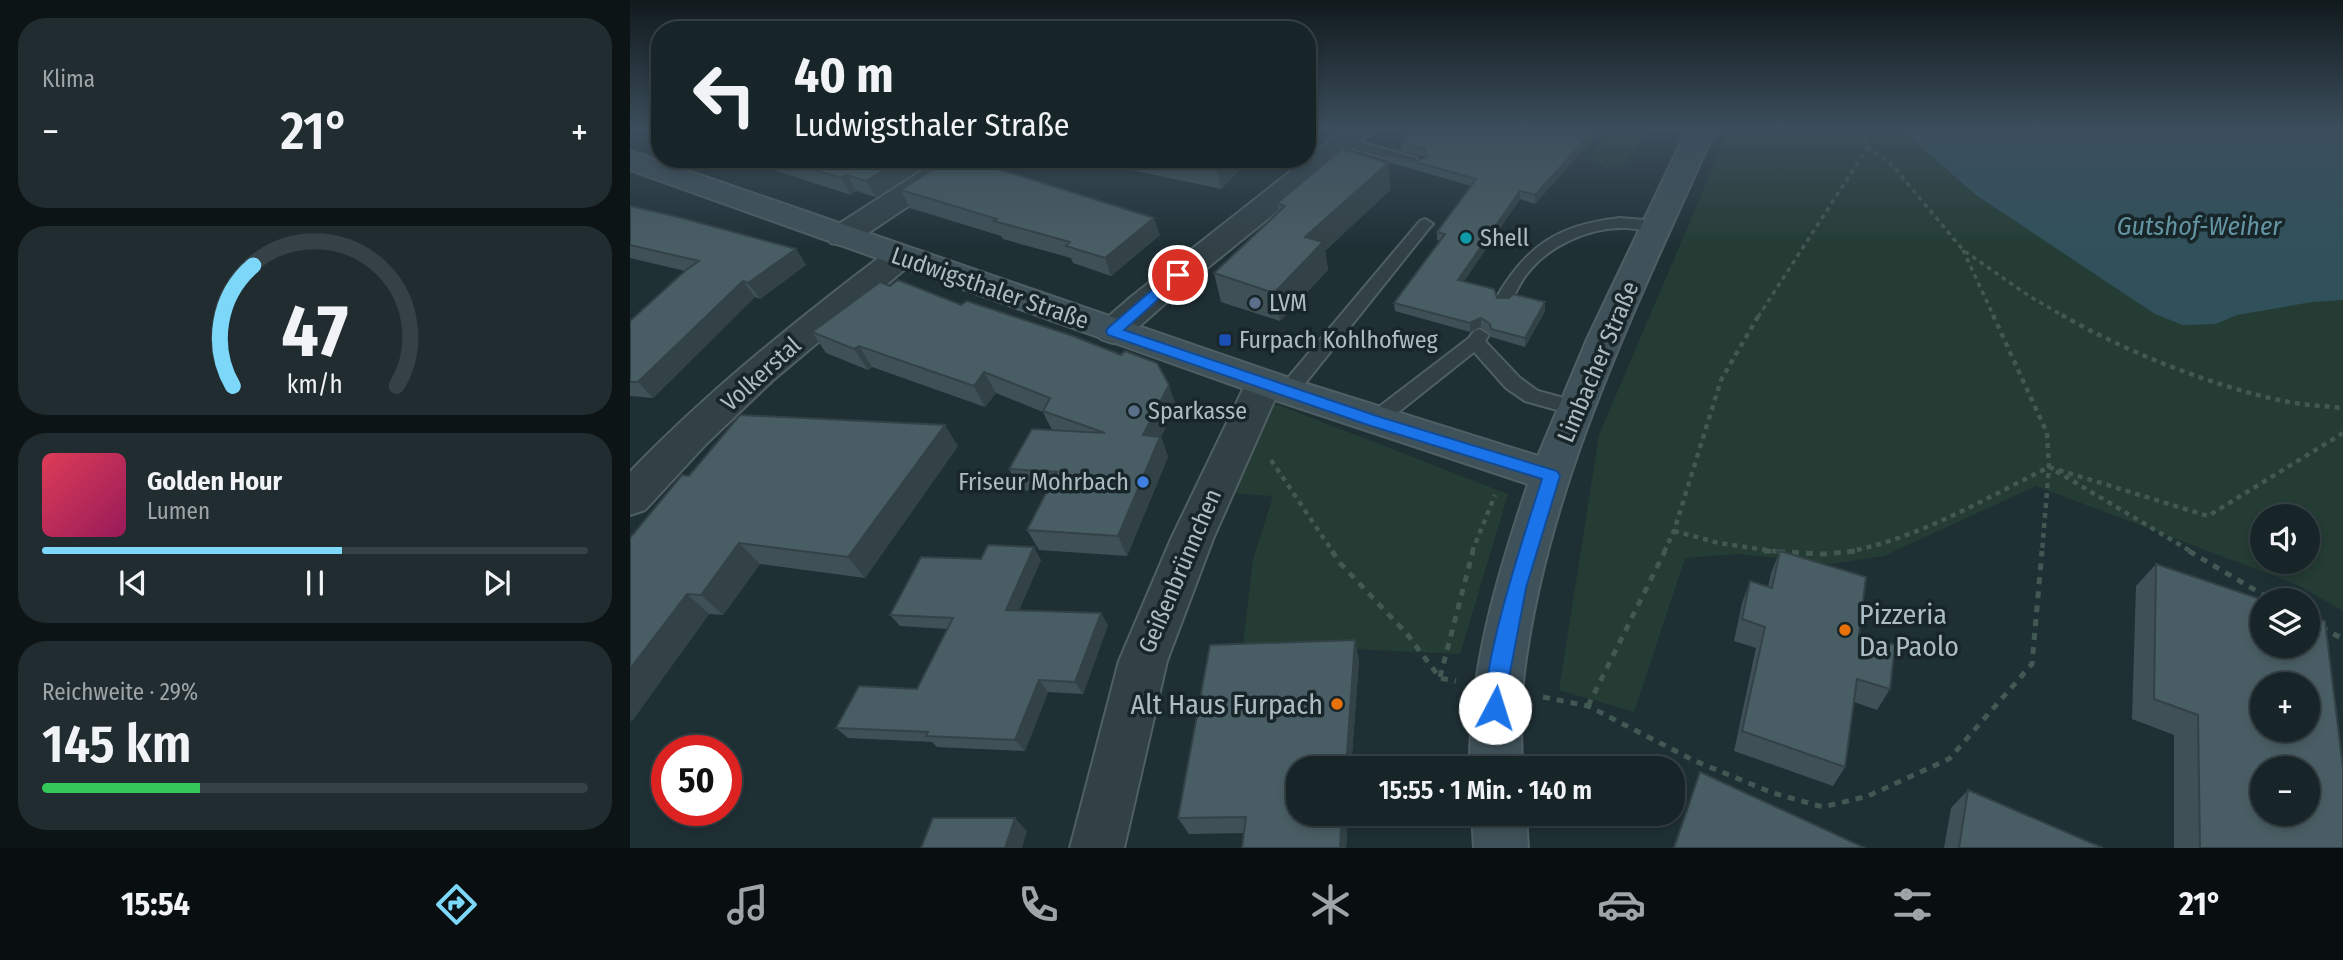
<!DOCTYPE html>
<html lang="de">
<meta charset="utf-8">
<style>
body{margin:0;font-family:"Fira Sans Condensed",sans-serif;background:#202c30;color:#f1f3f6;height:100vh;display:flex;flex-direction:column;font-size:26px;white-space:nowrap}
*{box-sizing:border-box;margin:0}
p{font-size:23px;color:#9ea4a8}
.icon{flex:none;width:38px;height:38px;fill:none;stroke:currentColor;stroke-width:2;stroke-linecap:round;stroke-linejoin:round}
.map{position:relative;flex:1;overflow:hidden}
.details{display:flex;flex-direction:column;gap:18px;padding:18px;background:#0d1416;width:630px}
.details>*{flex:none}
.top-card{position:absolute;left:21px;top:21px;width:665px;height:147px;border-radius:28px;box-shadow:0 4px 10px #0003,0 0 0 2px #364145;background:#172428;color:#f1f3f6;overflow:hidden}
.buttons{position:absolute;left:1620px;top:504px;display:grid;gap:14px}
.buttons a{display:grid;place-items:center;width:70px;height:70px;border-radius:50%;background:#172428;box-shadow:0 4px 10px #0003,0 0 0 2px #364145;font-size:35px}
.speed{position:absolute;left:21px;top:735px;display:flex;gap:14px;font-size:35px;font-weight:700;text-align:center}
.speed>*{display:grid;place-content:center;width:91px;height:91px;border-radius:50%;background:#172428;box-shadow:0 4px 10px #0003,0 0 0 2px #364145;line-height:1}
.speed .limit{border:10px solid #d22;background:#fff;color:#111}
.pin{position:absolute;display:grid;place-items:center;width:60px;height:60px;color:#fff;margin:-30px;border:4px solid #fff;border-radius:50%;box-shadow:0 2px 7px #0007}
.me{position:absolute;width:77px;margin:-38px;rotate:5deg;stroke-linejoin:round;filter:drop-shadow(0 0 5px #0008)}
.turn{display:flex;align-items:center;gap:24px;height:147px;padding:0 28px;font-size:32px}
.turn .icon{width:91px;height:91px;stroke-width:2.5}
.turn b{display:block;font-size:49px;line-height:60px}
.big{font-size:52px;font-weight:600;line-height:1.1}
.details .card{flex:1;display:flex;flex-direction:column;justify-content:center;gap:10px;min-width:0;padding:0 24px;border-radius:28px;background:#202c30}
.details .dial{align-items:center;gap:0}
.dial svg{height:182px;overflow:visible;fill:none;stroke:#364145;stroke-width:7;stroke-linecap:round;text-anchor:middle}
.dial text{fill:#f1f3f6;stroke:none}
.song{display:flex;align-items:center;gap:21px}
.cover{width:84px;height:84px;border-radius:10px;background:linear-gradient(135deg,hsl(350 70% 55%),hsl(330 70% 35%))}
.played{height:7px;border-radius:4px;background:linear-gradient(90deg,#7cd7f8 55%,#364145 55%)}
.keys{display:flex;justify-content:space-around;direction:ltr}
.heat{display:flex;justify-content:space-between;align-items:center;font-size:38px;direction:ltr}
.charge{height:10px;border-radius:5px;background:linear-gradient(90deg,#34c759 29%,#364145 0)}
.trip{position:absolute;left:656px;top:756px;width:399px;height:70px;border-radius:28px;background:#172428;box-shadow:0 4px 10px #0003,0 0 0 2px #364145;font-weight:600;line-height:70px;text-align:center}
.tabs{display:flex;height:112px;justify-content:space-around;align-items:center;background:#090e10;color:#9ea4a8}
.tabs .icon{width:49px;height:49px}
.tabs .active{color:#7cd7f8}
.tabs b{font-size:32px;color:#f1f3f6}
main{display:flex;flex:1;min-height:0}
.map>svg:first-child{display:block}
.green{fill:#243c34;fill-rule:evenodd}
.water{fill:#30515b}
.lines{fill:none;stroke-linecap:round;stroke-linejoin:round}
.lane-casing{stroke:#4f5f64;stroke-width:4}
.street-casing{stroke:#4f5f64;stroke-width:4}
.secondary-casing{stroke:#4f5f64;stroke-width:4}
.path-far2{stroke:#425853;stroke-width:3.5;stroke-dasharray:4.5 4.5;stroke-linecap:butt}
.path-far1{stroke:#425853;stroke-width:4.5;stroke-dasharray:5 5;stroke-linecap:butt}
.path{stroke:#425853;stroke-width:5;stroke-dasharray:7 7;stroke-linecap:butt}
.lane{fill:#324146;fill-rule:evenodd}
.street{fill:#324146;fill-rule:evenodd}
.secondary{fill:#405259;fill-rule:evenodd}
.wall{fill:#3f5156}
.shaded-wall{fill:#334246}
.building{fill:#495e64;stroke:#334246;stroke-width:2;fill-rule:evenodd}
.route{fill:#1a73e8;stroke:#114b97;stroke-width:2}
.culture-dot{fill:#0f9aa8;stroke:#18262a;stroke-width:2.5}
.service-dot{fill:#5c6f8a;stroke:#18262a;stroke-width:2.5}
.transit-dot{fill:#1a4fb4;stroke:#18262a;stroke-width:2.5}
.shop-dot{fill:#3f7fe0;stroke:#18262a;stroke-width:2.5}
.food-dot{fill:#e8710a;stroke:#18262a;stroke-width:2.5}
.labels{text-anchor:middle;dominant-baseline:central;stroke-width:7;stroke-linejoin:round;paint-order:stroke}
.poi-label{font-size:24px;fill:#abbdc3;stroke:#18262a;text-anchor:start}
.street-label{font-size:24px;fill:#abbdc3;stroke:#18262a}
.water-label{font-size:26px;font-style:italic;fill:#6495a3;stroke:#18262a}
.near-poi-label{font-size:28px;fill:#abbdc3;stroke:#18262a;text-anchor:start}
</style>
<main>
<section class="details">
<div class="card"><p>Klima</p>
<div class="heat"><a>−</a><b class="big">21°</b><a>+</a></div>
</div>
<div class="card dial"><svg viewBox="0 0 100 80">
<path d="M14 69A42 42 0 1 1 86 69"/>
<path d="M14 69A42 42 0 0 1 23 16" stroke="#7cd7f8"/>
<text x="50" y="56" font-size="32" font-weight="700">47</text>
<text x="50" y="72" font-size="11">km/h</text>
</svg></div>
<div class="card">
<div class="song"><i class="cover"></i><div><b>Golden Hour</b><p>Lumen</p></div></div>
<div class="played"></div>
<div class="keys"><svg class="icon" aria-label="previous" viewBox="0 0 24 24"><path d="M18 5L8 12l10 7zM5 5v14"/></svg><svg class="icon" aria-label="pause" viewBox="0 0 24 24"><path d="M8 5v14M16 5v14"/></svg><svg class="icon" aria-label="next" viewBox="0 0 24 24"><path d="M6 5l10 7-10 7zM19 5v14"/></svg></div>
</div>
<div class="card"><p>Reichweite · 29%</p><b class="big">145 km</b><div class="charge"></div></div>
</section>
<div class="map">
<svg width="1713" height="848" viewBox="0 0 1713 848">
<rect width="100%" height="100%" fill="#1f3035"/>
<path class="green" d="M 978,130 L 1019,130 L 994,165 L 978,169 L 959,159 Z
M 1099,130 L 1713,130 L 1713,611 L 1668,585 L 1406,486 L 1254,556 L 1201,564 L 1108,554 L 1055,558 L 1004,712 L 929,690 L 969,435 ZM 1633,516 L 1678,516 L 1678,562 L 1633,562 Z
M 638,401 L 878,494 L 830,654 L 613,644 L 623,560 L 643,496 L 601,493 Z"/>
<path class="water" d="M 1272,130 L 1713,130 L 1713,300 L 1682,302 L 1607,315 L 1586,324 L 1553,325 L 1525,314 L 1346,195 Z"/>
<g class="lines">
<g class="lane-casing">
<path id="lane" d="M 716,138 L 786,158 L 788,161 L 781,165 L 711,145 L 711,139 Z
M 990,218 L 1027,221 L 1035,226 C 1026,235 1005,227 992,228 C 957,228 918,246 896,275 C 889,284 885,295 879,304 L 867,304 L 865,300 C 896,246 927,225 990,218 Z
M 795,219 L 803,224 L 800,227 L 665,396 L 651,396 L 649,391 L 651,386 L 790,221 Z
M 850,329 L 859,335 L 855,341 L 890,378 L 908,391 L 952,403 L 954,408 L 952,413 L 945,415 L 895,401 L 876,388 L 844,352 L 751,426 L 737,426 L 734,421 L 737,416 L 839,338 L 844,331 Z"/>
</g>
<g class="street-casing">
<path id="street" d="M 713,130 L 744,130 L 709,161 L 555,286 L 495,339 L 483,343 L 471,339 L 466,331 L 471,323 L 501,297 Z
M 310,159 L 344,159 L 340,165 L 223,243 L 212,245 L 201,243 L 196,236 L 201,229 Z
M 270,247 L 281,250 L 286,257 L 281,264 L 142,381 L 76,444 L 15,510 L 0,515 L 0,472 C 79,390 168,319 259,250 Z
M 634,370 L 647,374 L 652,383 L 583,539 L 537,661 L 494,848 L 440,848 L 489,661 L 541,539 L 616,383 L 621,374 Z"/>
</g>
<g class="secondary-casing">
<path id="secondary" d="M 1057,130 L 1085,130 C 1008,304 918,481 894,673 C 890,705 891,736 892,768 L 840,768 C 839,669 867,577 898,484 L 645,400 L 0,170 L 0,151 L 671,382 L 908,456 L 958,337 Z
M 842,814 L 896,814 L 898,848 L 844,848 Z"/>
</g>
<path class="path-far2" d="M 1230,130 L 1238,147 L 1263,166 L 1333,250 L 1399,296 L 1435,317
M 1333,250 L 1364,317
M 1128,317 L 1238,147"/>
<path class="path-far1" d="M 1363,315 L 1417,433 L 1419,467 L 1412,552
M 1432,315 C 1494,351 1584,387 1654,401 C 1673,405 1693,406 1713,408
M 641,460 L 703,552
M 1426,471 L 1562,552
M 1044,531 L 1089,543 L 1150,552
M 842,552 L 865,495
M 1034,552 L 1044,531 L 1091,380 L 1129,315
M 1217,552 C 1290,538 1354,499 1419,467 L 1578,516 L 1713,433"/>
<path class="path" d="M 702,551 L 710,563 L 777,634 L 810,678 L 826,681
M 1134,551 L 1193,554 L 1226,551
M 1559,551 L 1642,600
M 1691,627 L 1713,639
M 810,677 L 843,551
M 913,697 L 958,706 L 1065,761 L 1143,793 L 1193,807 L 1238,796 L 1319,759 L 1402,664 L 1412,551
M 958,706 L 1035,551"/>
<use href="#lane" class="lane"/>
<use href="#street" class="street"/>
<use href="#secondary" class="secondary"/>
</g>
<path class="wall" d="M 971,130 L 905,204 L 890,199 L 834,281 L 867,298 L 915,302 L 915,311 L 895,347 L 861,337 L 860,333 L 851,327 L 840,332 L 765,311 L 764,303 L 810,241 L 807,240 L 807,232 L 841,186 L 758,162 L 757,154 L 788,161 L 795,157 L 771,151 L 770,142 Z
M 110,159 L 294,159 L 296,165 L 246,197 L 226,191 L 221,195 Z
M 335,159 L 379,159 L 376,172 L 530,235 L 481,276 L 443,263 L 441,258 L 373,239 L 371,236 L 280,208 L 271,190 Z
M 450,159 L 620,159 L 591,189 Z
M 758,163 L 760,190 L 695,251 L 698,270 L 650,321 L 591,302 L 584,273 L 649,211 L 647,203 Z
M 0,206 L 166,249 L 176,265 L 130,299 L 125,297 L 23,398 L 0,396 L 0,321 L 55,271 L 0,258 Z
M 182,332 L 546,405 L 531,437 L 538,457 L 497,556 L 409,550 L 397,530 L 417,492 L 391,490 L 379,469 L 422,430 L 413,412 L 366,393 L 355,407 L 242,367 L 238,370 L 196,353 Z
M 328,446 L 235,578 L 130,564 L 93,615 L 79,614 L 2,721 L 0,720 L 0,538 L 59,476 Z
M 1150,551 L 1229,634 L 1260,689 L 1247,710 L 1224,702 L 1215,767 L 1203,786 L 1104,751 L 1126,648 L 1104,641 L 1112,603 L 1120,581 L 1138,587 L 1141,573 Z
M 351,559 L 411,560 L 389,610 L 478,625 L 453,694 L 418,692 L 395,751 L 307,747 L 302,742 L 218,738 L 206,728 L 287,689 L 317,629 L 270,626 L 260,615 Z
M 1526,564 L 1713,848 L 1544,848 L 1544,735 L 1502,719 L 1506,586 Z
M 729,660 L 721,768 L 668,768 L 718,814 L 716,848 L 612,848 L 614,833 L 559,834 L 548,818 Z
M 1070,772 L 1235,848 L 1043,848 Z
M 1338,790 L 1473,848 L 1314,848 L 1321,808 Z"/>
<path class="shaded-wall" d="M 964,130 L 971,130 L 905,204 L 905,195 Z
M 271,159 L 294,159 L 296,165 L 246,197 L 236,181 Z
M 367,159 L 379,159 L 372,186 L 365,168 Z
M 594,159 L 620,159 L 591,189 L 586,168 Z
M 758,163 L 760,190 L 695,251 L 698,270 L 650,321 L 644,293 L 675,237 Z
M 217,175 L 226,191 L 221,195 L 211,178 Z
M 890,191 L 890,199 L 828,289 L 828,280 Z
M 524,218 L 530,235 L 481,276 L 475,258 Z
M 166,249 L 176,265 L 130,299 L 118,283 Z
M 113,281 L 125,297 L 23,398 L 8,382 Z
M 915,302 L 915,311 L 895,347 L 895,338 Z
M 851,318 L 851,327 L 840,332 L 840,323 Z
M 229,346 L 242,367 L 238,370 L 224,349 Z
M 354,372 L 366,393 L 355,407 L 344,386 Z
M 539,385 L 546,405 L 531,437 L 538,457 L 497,556 L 488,536 L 513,435 Z
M 315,425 L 328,446 L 235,578 L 218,557 Z
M 109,543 L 130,564 L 93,615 L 71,595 Z
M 404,547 L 411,560 L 384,621 L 376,610 Z
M 57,594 L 79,614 L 2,721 L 0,719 L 0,669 Z
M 471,613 L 478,625 L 453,694 L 445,682 Z
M 725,640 L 729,660 L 721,768 L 716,768 Z
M 409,680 L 418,692 L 395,751 L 385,740 Z
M 712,814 L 718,814 L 716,848 L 710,848 Z
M 385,818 L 397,831 L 392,848 L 375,848 Z"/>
<path class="building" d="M 784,130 L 964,130 L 905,195 L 890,191 L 828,280 L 864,289 L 867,298 L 879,298 L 883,294 L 915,302 L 895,338 L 861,329 L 860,324 L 851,318 L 840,323 L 764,303 L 815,234 L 807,232 L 846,179 L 757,154 L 788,161 L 797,157 L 794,149 L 770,142 Z
M 712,149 L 758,163 L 675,237 L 693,242 L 644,293 L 584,273 L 655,206 L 647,203 Z
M 151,159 L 271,159 L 236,181 L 217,175 L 211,178 Z
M 319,159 L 324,159 L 332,162 L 335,159 L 367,159 L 365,168 L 524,218 L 475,258 L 436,246 L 440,242 L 364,221 L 367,219 L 271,190 Z
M 544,159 L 594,159 L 586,168 Z
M 0,206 L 52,218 L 166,249 L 118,283 L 113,281 L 8,382 L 0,382 L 0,321 L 56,270 L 69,261 L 0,245 Z
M 268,280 L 331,305 L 337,301 L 443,336 L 491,355 L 495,351 L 527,363 L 539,385 L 513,435 L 530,437 L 488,536 L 397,530 L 427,472 L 379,469 L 402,429 L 475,433 L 413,411 L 420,398 L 354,372 L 344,386 L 229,346 L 224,349 L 182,332 L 250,282 L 260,286 Z
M 110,415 L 315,425 L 218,557 L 109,543 L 71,595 L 57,594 L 0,669 L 0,538 L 52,475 L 59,476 Z
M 358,545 L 404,547 L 376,610 L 471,613 L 445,682 L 409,680 L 385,740 L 296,736 L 298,732 L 206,728 L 229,686 L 287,689 L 323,618 L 260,615 L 291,557 L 351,559 Z
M 1150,551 L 1236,577 L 1229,634 L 1265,645 L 1260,689 L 1227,679 L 1215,767 L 1112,731 L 1135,627 L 1112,619 L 1120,581 L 1142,588 Z
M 1526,564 L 1633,600 L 1633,646 L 1678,646 L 1678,615 L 1695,621 L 1713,768 L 1713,848 L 1570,848 L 1568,715 L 1524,699 ZM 1633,684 L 1678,684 L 1678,730 L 1633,730 ZM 1633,768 L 1678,768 L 1678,814 L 1633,814 Z
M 725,640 L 716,768 L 668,768 L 668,814 L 712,814 L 710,848 L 612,848 L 616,817 L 548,818 L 580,645 Z
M 1070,772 L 1235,848 L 1044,848 Z
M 1338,790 L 1473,848 L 1329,848 Z
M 303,818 L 385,818 L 375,848 L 291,848 Z"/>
<linearGradient id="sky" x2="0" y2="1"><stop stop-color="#111a1d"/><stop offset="0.52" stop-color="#3c4e5c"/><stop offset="1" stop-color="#3c4e5c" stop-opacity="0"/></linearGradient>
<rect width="1713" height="248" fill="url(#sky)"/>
<path class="route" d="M 548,270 L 552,272 L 552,278 L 494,330 L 750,417 L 927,471 L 930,476 L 896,588 L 872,715 L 865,718 L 858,715 C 844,683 899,520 912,479 L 738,425 L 478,335 L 476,331 L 478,328 L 543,272 Z"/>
<circle class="culture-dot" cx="836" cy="238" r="7"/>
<g class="service-dot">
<circle cx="625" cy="303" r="7"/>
<circle cx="504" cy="411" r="7"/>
</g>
<rect class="transit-dot" x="588" y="333" width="14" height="14" rx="3.5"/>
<circle class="shop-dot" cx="513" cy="482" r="7"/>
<g class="food-dot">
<circle cx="1215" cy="630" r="7"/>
<circle cx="707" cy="704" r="7"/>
</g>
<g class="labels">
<g class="poi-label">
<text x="850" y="238">Shell</text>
<text x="639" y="303">LVM</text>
<text x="609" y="340">Furpach Kohlhofweg</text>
<text x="518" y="411">Sparkasse</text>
<text x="499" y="482" text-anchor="end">Friseur Mohrbach</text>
</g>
<g class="street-label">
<text transform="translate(360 288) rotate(19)">Ludwigsthaler Straße</text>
<text transform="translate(968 362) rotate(-67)">Limbacher Straße</text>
<text transform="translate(131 374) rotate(-42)">Volkerstal</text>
<text transform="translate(550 571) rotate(-67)">Geißenbrünnchen</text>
</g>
<g class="water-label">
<text x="1569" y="226">Gutshof-Weiher</text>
</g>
<g class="near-poi-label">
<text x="1229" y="614">Pizzeria<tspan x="1229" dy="32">Da Paolo</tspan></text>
<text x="693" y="704" text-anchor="end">Alt Haus Furpach</text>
</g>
</g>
</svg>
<div class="buttons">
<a><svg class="icon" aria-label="sound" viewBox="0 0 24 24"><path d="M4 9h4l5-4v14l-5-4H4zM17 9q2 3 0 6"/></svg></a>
<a><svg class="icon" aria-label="layers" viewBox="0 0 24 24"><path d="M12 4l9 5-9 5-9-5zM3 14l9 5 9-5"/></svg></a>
<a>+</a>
<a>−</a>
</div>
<div class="speed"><div class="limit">50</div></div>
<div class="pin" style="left:548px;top:275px;background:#d93025"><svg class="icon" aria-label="arrive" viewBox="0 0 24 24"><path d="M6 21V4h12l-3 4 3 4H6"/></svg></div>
<svg class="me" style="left:865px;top:708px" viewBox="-20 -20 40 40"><circle r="19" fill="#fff"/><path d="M0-13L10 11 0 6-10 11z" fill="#1a73e8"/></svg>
<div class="trip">15:55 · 1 Min. · 140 m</div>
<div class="top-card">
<div class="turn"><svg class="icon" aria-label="left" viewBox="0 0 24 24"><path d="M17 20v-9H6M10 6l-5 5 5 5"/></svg><div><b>40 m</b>Ludwigsthaler Straße</div></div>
</div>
</div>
</main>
<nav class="tabs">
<b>15:54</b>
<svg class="icon active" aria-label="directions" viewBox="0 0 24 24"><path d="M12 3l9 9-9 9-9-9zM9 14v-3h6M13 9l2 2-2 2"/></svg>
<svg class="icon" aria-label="music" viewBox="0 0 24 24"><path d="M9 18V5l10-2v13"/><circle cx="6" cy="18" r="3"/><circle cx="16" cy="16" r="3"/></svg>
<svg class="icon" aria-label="phone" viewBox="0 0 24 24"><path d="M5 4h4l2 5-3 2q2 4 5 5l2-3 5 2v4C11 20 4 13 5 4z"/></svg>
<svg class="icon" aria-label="climate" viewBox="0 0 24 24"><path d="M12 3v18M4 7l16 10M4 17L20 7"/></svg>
<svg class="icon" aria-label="car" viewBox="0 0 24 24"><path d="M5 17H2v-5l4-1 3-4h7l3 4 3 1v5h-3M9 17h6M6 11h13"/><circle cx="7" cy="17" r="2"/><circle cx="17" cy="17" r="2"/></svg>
<svg class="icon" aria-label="filters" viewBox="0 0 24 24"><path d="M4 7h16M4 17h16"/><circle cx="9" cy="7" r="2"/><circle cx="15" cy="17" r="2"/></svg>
<b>21°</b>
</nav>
